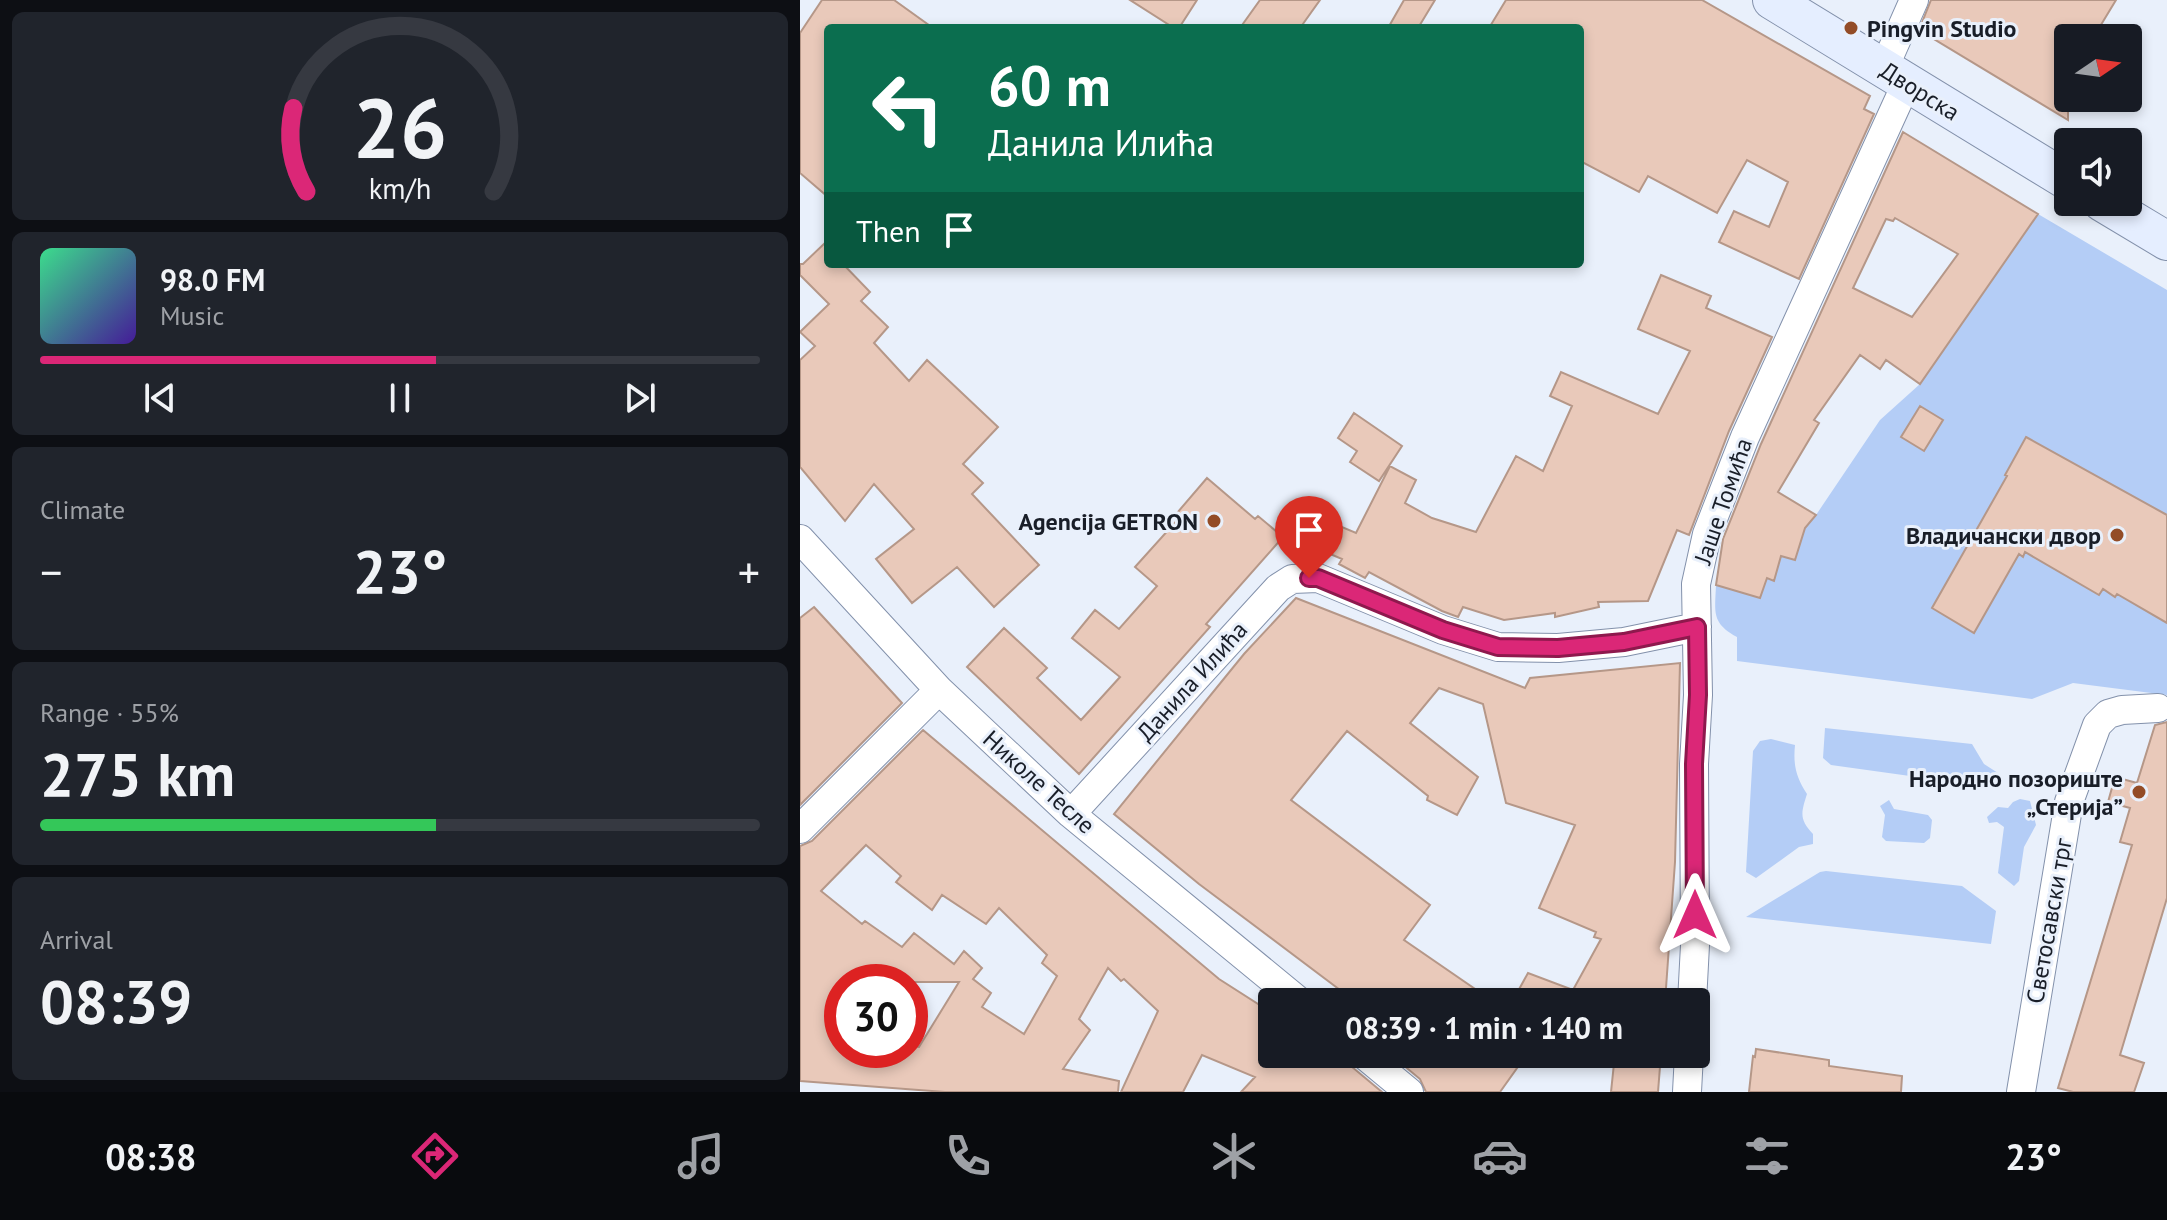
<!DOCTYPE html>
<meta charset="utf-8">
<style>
body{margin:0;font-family:"PT Sans",sans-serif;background:#20242c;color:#f1f3f6;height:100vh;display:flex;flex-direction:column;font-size:30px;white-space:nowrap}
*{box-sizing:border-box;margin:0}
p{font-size:26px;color:#9ea1a6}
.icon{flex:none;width:44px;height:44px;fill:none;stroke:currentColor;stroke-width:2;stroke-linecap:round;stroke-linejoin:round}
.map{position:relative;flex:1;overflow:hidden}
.side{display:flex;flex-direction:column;gap:12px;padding:12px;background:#0d0f14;width:800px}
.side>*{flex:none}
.hud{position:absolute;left:24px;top:24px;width:760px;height:244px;border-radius:8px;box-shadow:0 4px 12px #0003;background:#0b6e4f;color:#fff;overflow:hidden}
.needle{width:52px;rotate:77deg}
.controls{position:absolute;left:1254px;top:24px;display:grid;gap:16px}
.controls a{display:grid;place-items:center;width:88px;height:88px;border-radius:8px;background:#171b24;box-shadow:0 4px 12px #0003;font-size:40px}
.speed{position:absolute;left:24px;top:964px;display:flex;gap:16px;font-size:40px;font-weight:700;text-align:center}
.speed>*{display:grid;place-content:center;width:104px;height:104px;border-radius:50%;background:#171b24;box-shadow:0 4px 12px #0003;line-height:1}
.speed .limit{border:12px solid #d22;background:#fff;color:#111}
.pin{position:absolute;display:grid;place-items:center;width:68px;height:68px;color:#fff;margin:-82px -34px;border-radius:50% 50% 50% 0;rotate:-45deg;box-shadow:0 0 8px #0007}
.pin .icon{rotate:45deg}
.me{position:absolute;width:88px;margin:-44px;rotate:0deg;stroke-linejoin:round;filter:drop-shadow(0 0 6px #0008)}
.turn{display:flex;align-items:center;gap:28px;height:168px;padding:0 32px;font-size:36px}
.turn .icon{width:104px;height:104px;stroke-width:2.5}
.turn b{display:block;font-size:56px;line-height:68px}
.then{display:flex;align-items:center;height:76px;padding:0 32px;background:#0003;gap:16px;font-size:30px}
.big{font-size:60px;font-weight:600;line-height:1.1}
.side .widget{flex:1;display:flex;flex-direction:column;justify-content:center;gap:12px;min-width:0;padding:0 28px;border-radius:12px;background:#20242c}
.side .dial{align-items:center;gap:0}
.dial svg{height:208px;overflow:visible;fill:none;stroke:#363941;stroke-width:7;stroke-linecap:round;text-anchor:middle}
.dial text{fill:#f1f3f6;stroke:none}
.song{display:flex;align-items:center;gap:24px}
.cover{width:96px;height:96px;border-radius:12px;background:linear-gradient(135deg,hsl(150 70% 55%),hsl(260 70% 35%))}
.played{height:8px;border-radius:4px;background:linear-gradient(90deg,#db2777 55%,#363941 55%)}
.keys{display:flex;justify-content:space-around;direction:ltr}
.heat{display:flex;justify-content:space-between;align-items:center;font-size:44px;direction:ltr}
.charge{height:12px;border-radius:6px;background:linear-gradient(90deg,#34c759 55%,#363941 0)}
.trip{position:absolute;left:458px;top:988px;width:452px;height:80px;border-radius:8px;background:#171b24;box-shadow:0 4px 12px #0003;font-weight:600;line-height:80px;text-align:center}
.dock{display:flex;height:128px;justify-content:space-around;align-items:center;background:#090b0e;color:#9ea1a6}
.dock .icon{width:56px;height:56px}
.dock .current{color:#db2777}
.dock b{font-size:36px;color:#f1f3f6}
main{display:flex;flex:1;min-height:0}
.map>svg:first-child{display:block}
.green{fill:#b4cdf6}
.building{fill:#e9c9ba;stroke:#b59788;stroke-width:2;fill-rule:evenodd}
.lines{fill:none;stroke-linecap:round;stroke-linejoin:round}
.street-casing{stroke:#8391ab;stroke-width:30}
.secondary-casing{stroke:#8391ab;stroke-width:40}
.street{stroke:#fff;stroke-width:28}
.secondary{stroke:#e5eeff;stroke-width:38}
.route-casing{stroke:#8e194d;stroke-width:20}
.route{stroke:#db2777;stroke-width:14}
.poi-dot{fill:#934c27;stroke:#e9f0fb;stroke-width:3}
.labels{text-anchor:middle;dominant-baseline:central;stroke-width:6;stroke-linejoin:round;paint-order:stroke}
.poi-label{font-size:24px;font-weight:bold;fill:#191e28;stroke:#e9f0fb;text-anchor:end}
.street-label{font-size:24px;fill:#191e28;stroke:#e9f0fb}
</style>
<main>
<section class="side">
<div class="widget dial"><svg viewBox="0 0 100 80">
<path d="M14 69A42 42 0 1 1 86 69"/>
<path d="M14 69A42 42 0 0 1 9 37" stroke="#db2777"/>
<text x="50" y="56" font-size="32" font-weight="700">26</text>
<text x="50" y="72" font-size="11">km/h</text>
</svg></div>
<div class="widget">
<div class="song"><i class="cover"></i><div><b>98.0 FM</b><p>Music</p></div></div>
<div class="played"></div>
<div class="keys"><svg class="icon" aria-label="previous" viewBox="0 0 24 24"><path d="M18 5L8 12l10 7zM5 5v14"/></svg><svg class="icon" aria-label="pause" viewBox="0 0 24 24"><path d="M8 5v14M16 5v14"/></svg><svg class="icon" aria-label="next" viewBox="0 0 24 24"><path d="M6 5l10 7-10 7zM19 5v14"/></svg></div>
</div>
<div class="widget"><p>Climate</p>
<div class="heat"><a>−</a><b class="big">23°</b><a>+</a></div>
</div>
<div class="widget"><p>Range · 55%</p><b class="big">275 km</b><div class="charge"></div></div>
<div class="widget"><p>Arrival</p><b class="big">08:39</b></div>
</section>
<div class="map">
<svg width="1367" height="1092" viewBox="0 0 1367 1092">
<rect width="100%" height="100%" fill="#e9f0fb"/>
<path class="green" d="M 1238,214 L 1367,290 L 1367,695 L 1273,683 L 1232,699 L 937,661 L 937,637 C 911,623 915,612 916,585 L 960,598 L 967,578 L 974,580 L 981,556 L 995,559 L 1005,528 L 1016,515 L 1080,420 L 1120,384 Z
M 1025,728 L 1172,744 L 1184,764 L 1198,773 L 1197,783 L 1189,787 L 1031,765 L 1023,758 Z
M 971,739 L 995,745 C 993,765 996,777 1007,794 C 1001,813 999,819 1013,834 L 1013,844 L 999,847 L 956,878 L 946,872 L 953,751 L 960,741 Z
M 1220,799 L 1230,801 L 1236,825 L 1224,847 L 1219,881 L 1214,886 L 1198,873 L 1204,827 L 1197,822 L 1189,823 L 1187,817 L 1198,807 L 1208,808 L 1213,802 Z
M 1089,800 L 1094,809 L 1128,815 L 1132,820 L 1130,838 L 1124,843 L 1086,841 L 1082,837 L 1085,815 L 1080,806 Z
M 1026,871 L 1162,886 L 1196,911 L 1191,944 L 946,917 L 1020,872 Z"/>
<path class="building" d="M 22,0 L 94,0 L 133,28 L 28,28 L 28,197 L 0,173 L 0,33 Z
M 330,0 L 397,0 L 379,28 L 374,28 Z
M 460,0 L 520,0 L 500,28 L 440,28 Z
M 604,0 L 635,0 L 618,28 L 588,28 Z
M 706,0 L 902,0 L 1070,96 L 1064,109 L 1074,114 L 999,279 L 919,242 L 934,211 L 969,227 L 988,182 L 947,160 L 917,213 L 848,176 L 839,192 L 780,161 L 780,28 L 689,28 Z
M 1131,0 L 1316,0 L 1293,38 L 1268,38 L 1268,120 L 1119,30 Z
M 1103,132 L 1238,214 L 1120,384 L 1086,360 L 1080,369 L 1060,355 L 1014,420 L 1019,423 L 978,492 L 1016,515 L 1005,528 L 995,560 L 981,556 L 974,581 L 967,578 L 960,598 L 916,585 L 923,539 L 961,444 ZM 1095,218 L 1158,254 L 1112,317 L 1053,288 L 1086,219 L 1093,221 Z
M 28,240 L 28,264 L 43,264 L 70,292 L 61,301 L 88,327 L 74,343 L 109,381 L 127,360 L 198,427 L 163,464 L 183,483 L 172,494 L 239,565 L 194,607 L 157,567 L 112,603 L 76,559 L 114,529 L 74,484 L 45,521 L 0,467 L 0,360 L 15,346 L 0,332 L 29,304 L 0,275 L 0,264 L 3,264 Z
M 861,275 L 911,296 L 906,308 L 972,337 L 929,431 L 889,535 L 877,530 L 848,601 L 798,602 L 799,607 L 755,617 L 755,613 L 704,620 L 663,607 L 658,617 L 642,611 L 569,572 L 565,578 L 539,564 L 542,559 L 488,536 L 499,509 L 556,533 L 590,466 L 616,480 L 605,503 L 632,518 L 676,532 L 716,456 L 743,471 L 772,406 L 750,396 L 761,372 L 858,414 L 890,351 L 838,329 Z
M 1120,406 L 1143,420 L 1124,451 L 1101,437 Z
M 554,413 L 602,446 L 579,481 L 550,462 L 557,451 L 538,438 Z
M 1226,437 L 1367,515 L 1367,623 L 1317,594 L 1315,597 L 1303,589 L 1299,595 L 1225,552 L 1223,557 L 1219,554 L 1174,633 L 1132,608 L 1207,476 L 1205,475 Z
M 407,478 L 455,519 L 458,516 L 483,537 L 406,624 L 410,627 L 279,774 L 167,667 L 204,628 L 247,668 L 237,678 L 281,720 L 320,677 L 272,638 L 295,610 L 319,629 L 357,586 L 335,567 L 381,516 L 377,513 Z
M 496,598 L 725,688 L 730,678 L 880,663 L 875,862 L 865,1002 L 712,1002 L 728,973 L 773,990 L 801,939 L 794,937 L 796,932 L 739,908 L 775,825 L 706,803 L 683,704 L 639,688 L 610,723 L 678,777 L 657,815 L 627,800 L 628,796 L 547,731 L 491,800 L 630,905 L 604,940 L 694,1002 L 556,1002 L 399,884 L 314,814 L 444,654 Z
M 14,607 L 102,703 L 0,805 L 0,618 Z
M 1367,722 L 1367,898 L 1320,1055 L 1344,1063 L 1334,1092 L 1273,1092 L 1258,1088 L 1332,845 L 1320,842 L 1330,808 L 1308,802 L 1315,777 L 1337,783 L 1355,725 Z
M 123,730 L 419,979 L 472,1013 L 472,1054 L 546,1054 L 552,1067 L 582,1092 L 441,1092 L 455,1077 L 402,1055 L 383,1092 L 321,1092 L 358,1011 L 324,979 L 321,981 L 308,968 L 279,1019 L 290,1030 L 263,1069 L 319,1081 L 318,1092 L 145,1092 L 0,1081 L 0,846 L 12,841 ZM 66,845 L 101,876 L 96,882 L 132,910 L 142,895 L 186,924 L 199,908 L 247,955 L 242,963 L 257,976 L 224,1034 L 182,1007 L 191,993 L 173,979 L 182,968 L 164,951 L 154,964 L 114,933 L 102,947 L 65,921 L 62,924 L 21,891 ZM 42,982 L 159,982 L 119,1047 L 110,1046 L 110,1050 L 42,1050 Z
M 956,1049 L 1029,1060 L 1029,1066 L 1102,1076 L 1101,1092 L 949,1092 L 953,1056 L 955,1057 Z
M 590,1054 L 727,1054 L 700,1092 L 626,1092 L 620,1079 Z
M 815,1054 L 861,1054 L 858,1092 L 811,1092 Z"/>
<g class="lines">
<g class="street-casing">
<path id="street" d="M 1084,68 L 1114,0
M 0,539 L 139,690 L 271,814 L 500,1002
M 271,814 L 478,588 L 492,579 L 518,578 L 643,630 L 698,647 L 758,648 L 824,642 L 897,627
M 0,829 L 139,690
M 892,1002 L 895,945 L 894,764 L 898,695 L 896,584 L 907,534 L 945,437 L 1107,82
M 563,1054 L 609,1092
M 887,1092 L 889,1054
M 1221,1092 L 1269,802 L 1297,725 L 1308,714 L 1322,710 L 1358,708"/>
</g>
<g class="secondary-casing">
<path id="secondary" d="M 972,0 L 1268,181
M 1302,202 L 1367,241"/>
</g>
<use href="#street" class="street"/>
<use href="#secondary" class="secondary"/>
</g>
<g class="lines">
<g class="route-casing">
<path id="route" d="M 509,578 L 518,578 L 643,630 L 698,647 L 758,648 L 824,642 L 897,627 L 898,695 L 894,764 L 895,915"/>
</g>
<use href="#route" class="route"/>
</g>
<g class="poi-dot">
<circle cx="1051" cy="28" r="8"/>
<circle cx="414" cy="521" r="8"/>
<circle cx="1317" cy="535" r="8"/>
<circle cx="1339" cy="792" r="8"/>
</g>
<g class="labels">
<g class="poi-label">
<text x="1067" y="28" text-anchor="start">Pingvin Studio</text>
<text x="398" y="521">Agencija GETRON</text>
<text x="1301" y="535">Владичански двор</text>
<text x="1323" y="778">Народно позориште<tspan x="1323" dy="28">„Стерија”</tspan></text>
</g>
<g class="street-label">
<text transform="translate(1120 91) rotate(32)">Дворска</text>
<text transform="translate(923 501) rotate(-71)">Јаше Томића</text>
<text transform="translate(392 681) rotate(-48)">Данила Илића</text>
<text transform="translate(239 782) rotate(42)">Николе Тесле</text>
<text transform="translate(1249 921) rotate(-80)">Светосавски трг</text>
</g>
</g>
</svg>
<div class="controls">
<a><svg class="needle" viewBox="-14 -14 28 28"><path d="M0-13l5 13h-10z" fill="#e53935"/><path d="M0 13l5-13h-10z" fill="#9ea1a6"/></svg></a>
<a><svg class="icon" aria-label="sound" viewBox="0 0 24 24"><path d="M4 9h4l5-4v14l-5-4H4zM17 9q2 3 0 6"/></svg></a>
</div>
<div class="speed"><div class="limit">30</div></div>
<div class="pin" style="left:509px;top:578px;background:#d93025"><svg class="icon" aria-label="arrive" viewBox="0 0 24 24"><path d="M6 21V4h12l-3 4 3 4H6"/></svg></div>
<svg class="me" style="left:895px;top:915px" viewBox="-20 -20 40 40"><path d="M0-17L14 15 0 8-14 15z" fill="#db2777" stroke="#fff" stroke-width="4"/></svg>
<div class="trip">08:39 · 1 min · 140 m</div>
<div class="hud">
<div class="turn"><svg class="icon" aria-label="left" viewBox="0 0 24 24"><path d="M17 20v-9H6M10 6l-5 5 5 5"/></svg><div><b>60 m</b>Данила Илића</div></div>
<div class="then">Then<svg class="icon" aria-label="arrive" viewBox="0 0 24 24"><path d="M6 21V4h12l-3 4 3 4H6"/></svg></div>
</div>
</div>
</main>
<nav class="dock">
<b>08:38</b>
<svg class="icon current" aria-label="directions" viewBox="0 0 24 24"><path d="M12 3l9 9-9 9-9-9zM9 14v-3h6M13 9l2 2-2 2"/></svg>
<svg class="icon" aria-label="music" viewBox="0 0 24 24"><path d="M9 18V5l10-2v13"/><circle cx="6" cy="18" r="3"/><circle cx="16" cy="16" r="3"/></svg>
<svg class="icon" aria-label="phone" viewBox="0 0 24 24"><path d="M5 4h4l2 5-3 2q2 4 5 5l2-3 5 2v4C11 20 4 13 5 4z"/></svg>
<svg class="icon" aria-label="climate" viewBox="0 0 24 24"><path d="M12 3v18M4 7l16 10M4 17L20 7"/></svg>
<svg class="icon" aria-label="car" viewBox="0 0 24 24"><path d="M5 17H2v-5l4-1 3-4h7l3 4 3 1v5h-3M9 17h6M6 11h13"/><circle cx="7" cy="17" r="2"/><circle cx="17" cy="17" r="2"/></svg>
<svg class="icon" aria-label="filters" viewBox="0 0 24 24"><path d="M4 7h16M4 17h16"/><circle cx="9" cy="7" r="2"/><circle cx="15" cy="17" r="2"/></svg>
<b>23°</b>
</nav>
